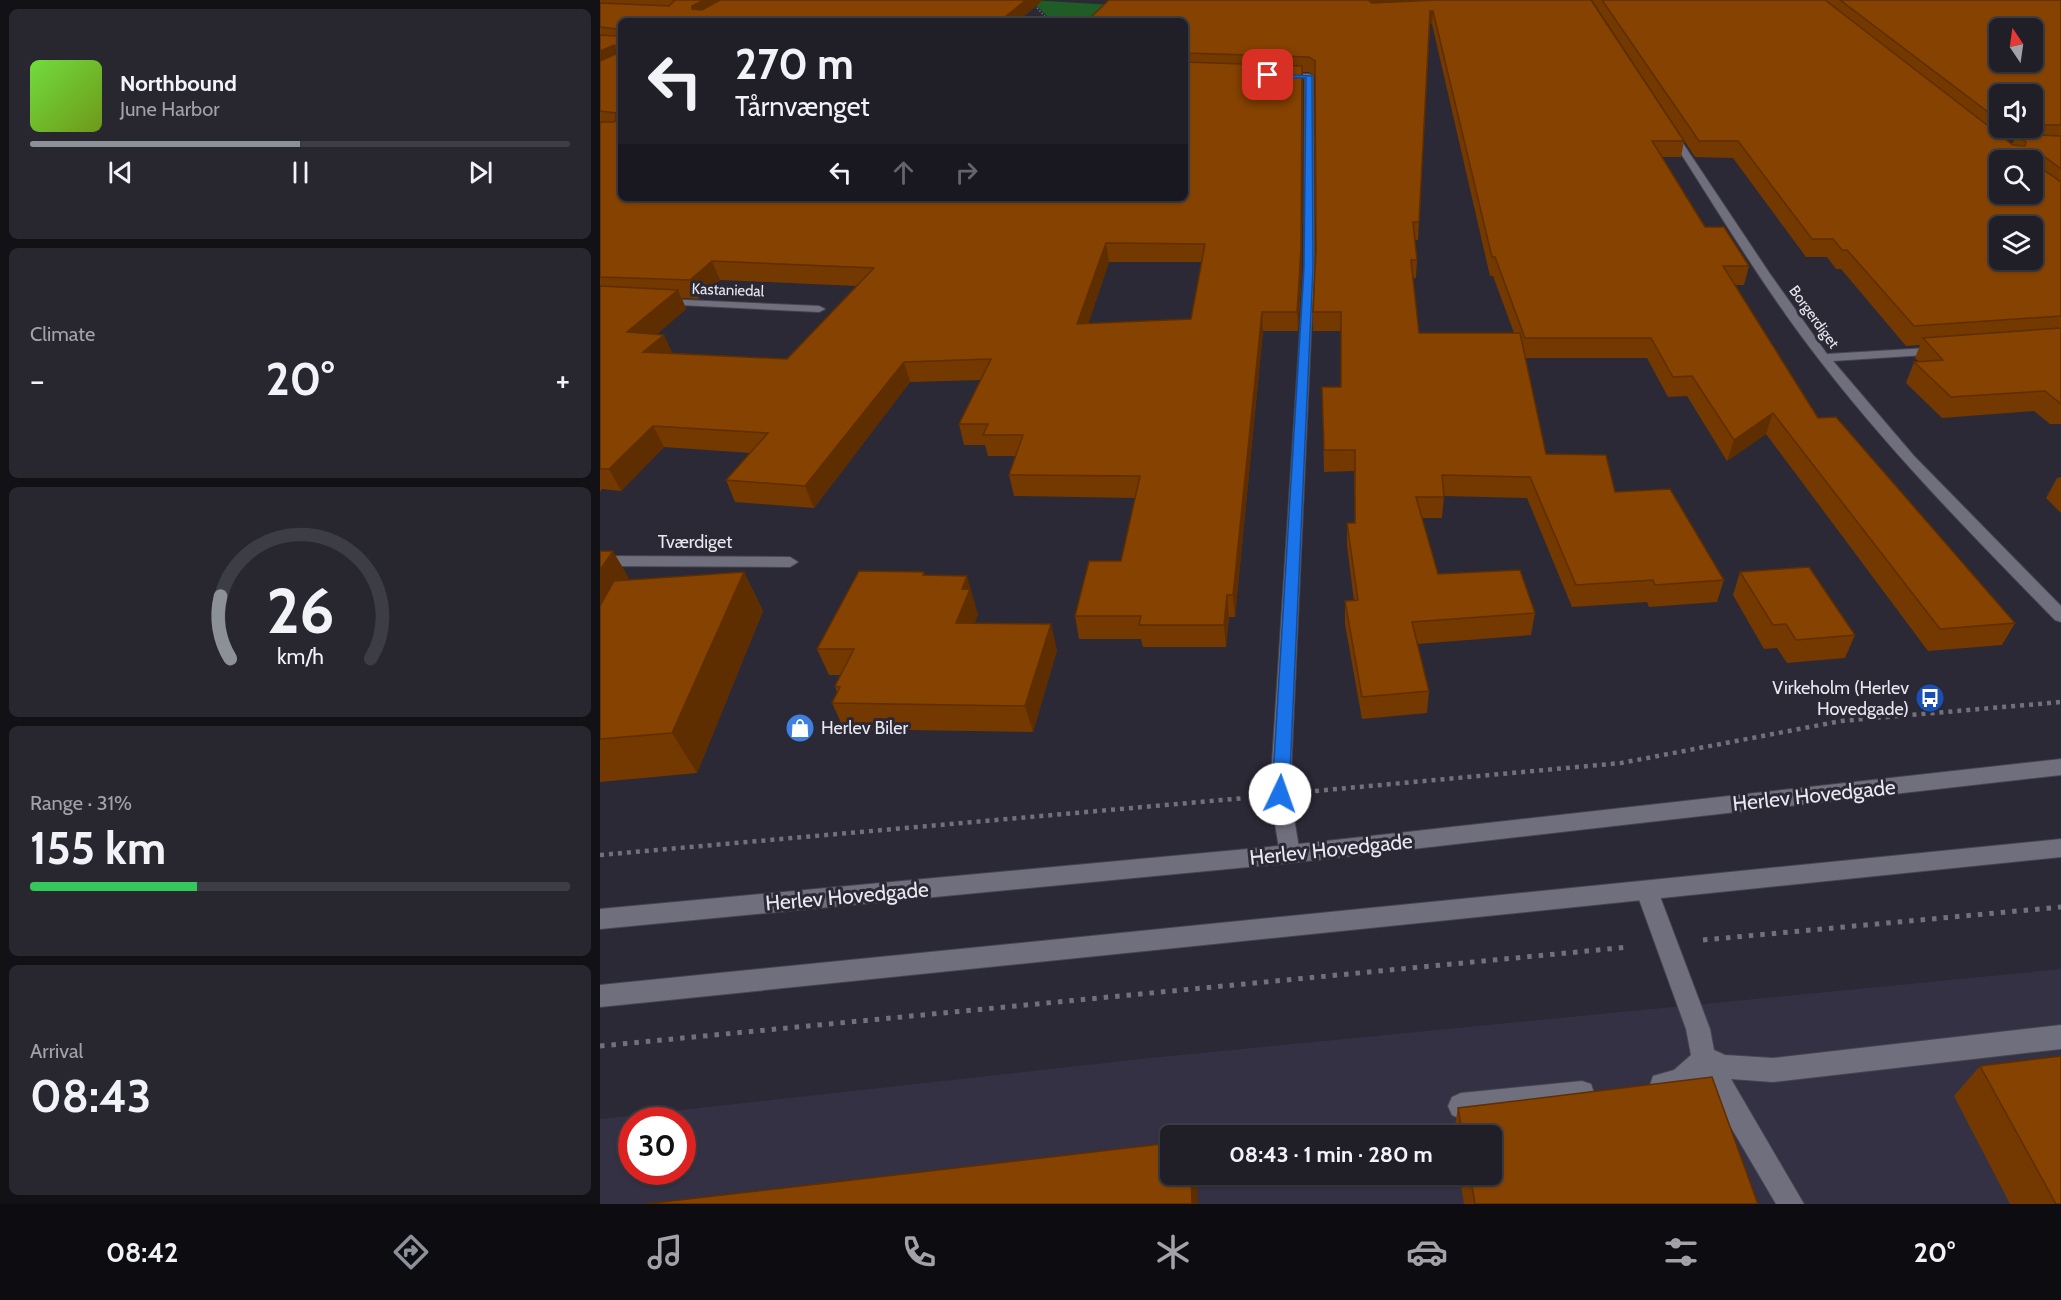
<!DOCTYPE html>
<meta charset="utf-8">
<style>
body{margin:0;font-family:Cabin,sans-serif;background:#282730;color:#f1f3f6;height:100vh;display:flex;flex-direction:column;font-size:22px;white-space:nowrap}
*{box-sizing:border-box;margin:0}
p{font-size:20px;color:#a2a2a8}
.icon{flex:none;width:33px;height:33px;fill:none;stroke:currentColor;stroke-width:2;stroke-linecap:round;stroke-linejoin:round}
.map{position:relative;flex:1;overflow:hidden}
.panel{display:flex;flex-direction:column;gap:9px;padding:9px;background:#121116;width:600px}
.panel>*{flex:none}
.guide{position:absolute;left:18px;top:18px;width:570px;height:183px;border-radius:9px;box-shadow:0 2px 4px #0004,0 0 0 2px #3d3d45;background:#201f28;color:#f1f3f6;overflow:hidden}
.needle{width:39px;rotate:347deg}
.tools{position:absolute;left:1389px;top:18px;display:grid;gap:12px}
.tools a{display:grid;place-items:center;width:54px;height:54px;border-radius:9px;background:#201f28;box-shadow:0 2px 4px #0004,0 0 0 2px #3d3d45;font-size:30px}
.speed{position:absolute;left:18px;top:1107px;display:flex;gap:12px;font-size:30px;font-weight:700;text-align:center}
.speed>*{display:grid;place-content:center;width:78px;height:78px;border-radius:50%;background:#201f28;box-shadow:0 2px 4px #0004,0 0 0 2px #3d3d45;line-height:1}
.speed .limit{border:9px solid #d22;background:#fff;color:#111}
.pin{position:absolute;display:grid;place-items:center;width:51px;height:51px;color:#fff;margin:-26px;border-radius:12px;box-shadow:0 3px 9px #0006}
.me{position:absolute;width:66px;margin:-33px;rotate:3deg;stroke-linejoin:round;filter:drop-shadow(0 0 4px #0008)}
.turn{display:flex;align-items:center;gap:21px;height:126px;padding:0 18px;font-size:27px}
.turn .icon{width:78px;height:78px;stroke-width:2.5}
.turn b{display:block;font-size:42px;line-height:51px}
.lanes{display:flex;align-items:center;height:57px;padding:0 18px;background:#0003;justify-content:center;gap:30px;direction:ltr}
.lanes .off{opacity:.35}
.big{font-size:45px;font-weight:700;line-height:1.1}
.panel .widget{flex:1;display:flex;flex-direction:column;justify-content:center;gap:9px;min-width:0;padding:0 21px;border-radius:9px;background:#282730}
.panel .dial{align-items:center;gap:0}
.dial svg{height:156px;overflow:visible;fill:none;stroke:#3d3d45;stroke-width:7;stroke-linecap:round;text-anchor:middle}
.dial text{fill:#f1f3f6;stroke:none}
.song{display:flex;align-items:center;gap:18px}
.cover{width:72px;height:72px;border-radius:9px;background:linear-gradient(135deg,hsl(100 70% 55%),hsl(80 70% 35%))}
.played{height:6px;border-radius:3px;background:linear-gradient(90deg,#8c9099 50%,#3d3d45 50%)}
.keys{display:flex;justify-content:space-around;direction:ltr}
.heat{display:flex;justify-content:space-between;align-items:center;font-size:33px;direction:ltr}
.charge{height:9px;border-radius:4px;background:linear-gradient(90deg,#34c759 31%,#3d3d45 0)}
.trip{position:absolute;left:560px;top:1125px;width:342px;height:60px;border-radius:9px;background:#201f28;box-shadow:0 2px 4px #0004,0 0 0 2px #3d3d45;font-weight:700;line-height:60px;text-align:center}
.menu{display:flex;height:96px;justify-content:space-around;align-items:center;background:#0d0c10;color:#a2a2a8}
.menu .icon{width:42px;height:42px}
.menu .current{color:#8c9099}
.menu b{font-size:27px;color:#f1f3f6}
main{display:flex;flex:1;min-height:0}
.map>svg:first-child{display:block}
.built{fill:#333143;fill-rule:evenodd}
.green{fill:#205c26}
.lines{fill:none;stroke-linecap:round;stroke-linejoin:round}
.service-casing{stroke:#46454f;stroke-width:2}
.minor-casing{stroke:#46454f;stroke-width:2}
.secondary-casing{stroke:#46454f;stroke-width:2}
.path-far2{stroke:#72717b;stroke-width:1.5;stroke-dasharray:1.5 2;stroke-linecap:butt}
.path-far1{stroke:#72717b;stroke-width:4.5;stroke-dasharray:4 5;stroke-linecap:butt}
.path{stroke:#72717b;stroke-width:5;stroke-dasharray:4.5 7;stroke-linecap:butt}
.service{fill:#706f7d;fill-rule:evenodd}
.minor{fill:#706f7d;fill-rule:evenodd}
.secondary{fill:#706f7d;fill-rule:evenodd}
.wall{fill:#733900;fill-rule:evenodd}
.shaded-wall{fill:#5e2e00}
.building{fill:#864200;stroke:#5e2e00;stroke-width:1.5;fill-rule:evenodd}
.route{fill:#1a73e8;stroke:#114b97;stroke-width:1.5}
.labels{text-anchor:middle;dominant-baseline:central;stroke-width:6;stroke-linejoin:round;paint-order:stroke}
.far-street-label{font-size:15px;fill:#e9e8f0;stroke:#2a2935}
.street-label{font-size:18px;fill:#e9e8f0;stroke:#2a2935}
.poi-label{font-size:18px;fill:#e9e8f0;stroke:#2a2935;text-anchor:end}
.near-street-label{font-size:21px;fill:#e9e8f0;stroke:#2a2935}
</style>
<main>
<section class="panel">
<div class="widget">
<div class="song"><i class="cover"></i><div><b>Northbound</b><p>June Harbor</p></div></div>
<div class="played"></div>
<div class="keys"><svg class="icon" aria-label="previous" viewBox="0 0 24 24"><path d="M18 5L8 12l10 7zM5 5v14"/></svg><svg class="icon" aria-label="pause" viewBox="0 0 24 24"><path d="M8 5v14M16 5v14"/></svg><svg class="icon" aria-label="next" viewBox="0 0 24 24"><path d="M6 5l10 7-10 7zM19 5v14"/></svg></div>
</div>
<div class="widget"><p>Climate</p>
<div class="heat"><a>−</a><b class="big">20°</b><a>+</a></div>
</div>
<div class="widget dial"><svg viewBox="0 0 100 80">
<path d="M14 69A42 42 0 1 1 86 69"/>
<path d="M14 69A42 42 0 0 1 9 37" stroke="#8c9099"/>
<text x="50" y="56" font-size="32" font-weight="700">26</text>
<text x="50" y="72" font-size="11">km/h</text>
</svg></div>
<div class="widget"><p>Range · 31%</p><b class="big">155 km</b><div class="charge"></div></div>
<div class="widget"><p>Arrival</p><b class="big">08:43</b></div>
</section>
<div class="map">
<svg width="1461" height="1204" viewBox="0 0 1461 1204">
<rect width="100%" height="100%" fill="#2a2935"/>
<path class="built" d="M 1461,969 L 1461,1204 L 0,1204 L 0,1119 L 550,1058 ZM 32,1120 L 82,1120 L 82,1172 L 32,1172 ZM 570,1136 L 891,1136 L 891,1174 L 570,1174 Z"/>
<path class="green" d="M 431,0 L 529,6 L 593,0 L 585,21 L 452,21 Z"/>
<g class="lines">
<g class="service-casing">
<path id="service" d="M 1047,882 L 1055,884 L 1058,891 L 1110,1029 L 1114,1050 L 1125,1055 L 1173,1058 L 1461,1025 L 1461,1049 L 1173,1082 L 1131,1079 L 1204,1204 L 1176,1204 L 1102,1078 C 1090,1091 1070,1101 1053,1094 L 1050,1085 L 1053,1076 L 1074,1070 L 1091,1055 L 1086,1029 L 1036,891 L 1039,884 Z
M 982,1081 L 991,1084 L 994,1093 L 991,1102 L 982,1105 L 861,1119 L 852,1115 L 848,1106 L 852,1097 L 861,1093 Z"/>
</g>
<g class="minor-casing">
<path id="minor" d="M 682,73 L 709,74 L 713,76 L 714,268 L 690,794 L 700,854 L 697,860 L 690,863 L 683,860 L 680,854 L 670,794 L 704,268 L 705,78 L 679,77 L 678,75 Z
M 1068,130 L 1074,130 L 1170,274 L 1227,354 L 1344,347 L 1346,350 L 1340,354 L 1233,361 L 1314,456 L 1461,606 L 1461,622 L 1455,620 C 1374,537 1292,454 1221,362 C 1164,289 1117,209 1067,132 Z
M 64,299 L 219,306 L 225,309 L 219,312 L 60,304 L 60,300 Z
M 0,556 L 190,557 L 198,562 L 190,567 L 0,566 Z"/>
</g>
<g class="secondary-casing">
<path id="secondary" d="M 1461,759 L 1461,775 L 690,863 L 0,929 L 0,909 L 690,845 Z
M 1461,839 L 1461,857 L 0,1007 L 0,985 Z"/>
</g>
<path class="path-far2" d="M 430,0 L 449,21"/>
<path class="path-far1" d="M 715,791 L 1021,763 L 1241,721 L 1461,702
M 0,855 L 645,798"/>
<path class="path" d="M 1103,940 L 1461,907
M 0,1046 L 1029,947"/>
<use href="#service" class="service"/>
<use href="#minor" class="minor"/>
<use href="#secondary" class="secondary"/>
</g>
<path class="wall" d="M 0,0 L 443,0 L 418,21 L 21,21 L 21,198 L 585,198 L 585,21 L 509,0 L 828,0 L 1084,141 L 1081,157 L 1062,157 L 1105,227 L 1149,266 L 1144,285 L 1135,285 L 1218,418 L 1415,623 L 1402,645 L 1328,651 L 1166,434 L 1127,461 L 1087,396 L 1068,397 L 1047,358 L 925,358 L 946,454 L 1015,492 L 1124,580 L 1117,602 L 1049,607 L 1047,602 L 972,607 L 927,498 L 844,496 L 842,518 L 822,518 L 838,574 L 935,613 L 931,635 L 817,644 L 829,691 L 827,713 L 762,719 L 745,624 L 745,601 L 754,601 L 747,545 L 747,523 L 755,523 L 754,471 L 724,472 L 722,387 L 741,387 L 741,331 L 713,331 L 713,312 L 716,250 L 715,76 L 709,72 L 703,72 L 702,268 L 698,331 L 663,331 L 635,617 L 629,617 L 626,647 L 543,647 L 541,639 L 479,639 L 475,616 L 521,561 L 535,498 L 414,496 L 409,475 L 415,456 L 388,456 L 385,445 L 364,445 L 359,424 L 381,380 L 310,382 L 214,508 L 135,502 L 126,480 L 150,453 L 64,447 L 21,491 L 2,489 L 0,492 ZM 830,24 L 832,24 L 890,276 L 893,276 L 914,333 L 819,333 L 813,278 L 816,278 L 817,260 L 815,240 L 818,240 ZM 509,262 L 602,262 L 591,319 L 488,324 ZM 120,280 L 257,286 L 187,359 L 72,353 L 57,334 L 86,309 L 82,298 L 98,299 Z
M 992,0 L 1461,0 L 1461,424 L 1450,424 L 1434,411 L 1342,418 L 1306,383 L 1314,362 L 1319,362 L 1315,358 L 1320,345 L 1306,346 L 1241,269 L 1236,269 L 1227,257 L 1206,257 L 1133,158 L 1095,157 ZM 1400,94 L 1432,94 L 1432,128 L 1400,128 ZM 1407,140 L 1414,140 L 1412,144 Z
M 1461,477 L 1461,513 L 1446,498 L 1457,478 Z
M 0,551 L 30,580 L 144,572 L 163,611 L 97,773 L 0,782 Z
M 1140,572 L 1255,635 L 1245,658 L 1187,663 L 1177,648 L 1164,649 L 1133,595 Z
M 325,575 L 375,602 L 374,604 L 378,615 L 374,623 L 457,650 L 433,732 L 244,729 L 232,703 L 237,692 L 235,686 L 241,675 L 229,675 L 217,649 Z
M 1380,1066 L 1461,1204 L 1410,1204 L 1354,1096 Z
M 858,1108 L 1158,1204 L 864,1204 L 859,1174 L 891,1174 L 891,1136 L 853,1136 Z"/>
<path class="shaded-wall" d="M 104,0 L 132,0 L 97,19 L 92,9 L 92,6 Z
M 426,0 L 443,0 L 418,21 L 400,21 Z
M 767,0 L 828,0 L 828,6 L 769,10 Z
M 830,11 L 833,11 L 832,24 L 830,24 Z
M 14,45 L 20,59 L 0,69 L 0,51 Z
M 702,66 L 702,268 L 698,331 L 697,312 Z
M 506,243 L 509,262 L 481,344 L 477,324 Z
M 112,261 L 120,280 L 98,299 L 90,280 Z
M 78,290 L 86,309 L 36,352 L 27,332 Z
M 662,312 L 663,331 L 635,617 L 633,595 Z
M 64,335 L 73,354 L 43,352 Z
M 304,362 L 310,382 L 214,508 L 205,486 Z
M 1173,413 L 1166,434 L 1127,461 L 1134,440 Z
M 53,426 L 64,447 L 21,491 L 9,469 Z
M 13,551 L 36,590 L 0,611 L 0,570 Z
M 144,572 L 163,611 L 97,773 L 72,733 Z
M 367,576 L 378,615 L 364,649 L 356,623 L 362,589 Z
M 627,595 L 629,617 L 626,647 L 624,625 Z
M 451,624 L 457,650 L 433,732 L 425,706 Z
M 591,1174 L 597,1174 L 598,1204 L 592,1204 Z"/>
<path class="building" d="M 73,0 L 104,0 L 92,6 L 92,9 L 102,10 L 120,0 L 426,0 L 400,21 L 21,21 L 21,198 L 585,198 L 585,62 L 702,66 L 701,249 L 697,312 L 662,312 L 633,595 L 627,595 L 624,625 L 539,625 L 541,616 L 475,616 L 489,561 L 521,561 L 540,476 L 409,475 L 423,435 L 383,435 L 388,424 L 359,424 L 391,359 L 304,362 L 205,486 L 126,480 L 168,433 L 53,426 L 9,469 L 0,469 L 0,286 L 78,290 L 27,332 L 64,335 L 43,352 L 187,359 L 274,268 L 112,261 L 90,280 L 0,277 L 0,122 L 14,122 L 16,120 L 16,113 L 0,111 L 0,61 L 16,54 L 17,47 L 14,45 L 0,51 L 0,35 L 15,36 L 18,34 L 17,29 L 0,27 L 0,3 L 69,6 L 74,1 ZM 506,243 L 605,244 L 591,319 L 477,324 Z
M 509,0 L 768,0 L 772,3 L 836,0 L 991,0 L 1084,141 L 1052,141 L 1105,227 L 1124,227 L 1149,266 L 1123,266 L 1218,418 L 1236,417 L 1415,623 L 1340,629 L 1173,413 L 1134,440 L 1092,376 L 1073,377 L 1051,338 L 925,338 L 895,257 L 892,257 L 833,11 L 830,11 L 819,222 L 813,222 L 817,260 L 811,260 L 819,333 L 920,333 L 946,454 L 1006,455 L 1015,492 L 1070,489 L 1124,580 L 1055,585 L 1053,580 L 976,585 L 930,477 L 842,475 L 844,497 L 816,497 L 838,574 L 920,570 L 935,613 L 812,622 L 829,691 L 762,697 L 745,601 L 758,600 L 747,523 L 755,523 L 755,450 L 724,450 L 722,387 L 741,387 L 741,312 L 713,312 L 716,250 L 715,61 L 709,57 L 585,53 L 585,21 L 487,21 Z
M 1002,0 L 1225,0 L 1413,145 L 1425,146 L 1426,142 L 1416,134 L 1461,136 L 1461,169 L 1441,154 L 1437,155 L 1438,166 L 1461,182 L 1461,316 L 1314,326 L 1247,250 L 1242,250 L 1233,239 L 1212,239 L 1138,141 L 1099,141 ZM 1400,160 L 1432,160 L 1432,194 L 1400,194 ZM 1400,226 L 1432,226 L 1432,260 L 1400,260 Z
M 1240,0 L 1461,0 L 1461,125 L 1432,125 L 1432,94 L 1400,94 L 1400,121 ZM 1400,28 L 1432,28 L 1432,62 L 1400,62 Z
M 1461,328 L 1461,404 L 1445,391 L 1351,397 L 1314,362 L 1343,360 L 1323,338 Z
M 0,551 L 13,551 L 0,570 Z
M 1209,567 L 1255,635 L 1196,640 L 1186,624 L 1173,625 L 1140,572 Z
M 259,571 L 324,572 L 323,575 L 367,576 L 362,589 L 370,589 L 356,623 L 451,624 L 425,706 L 232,703 L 240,687 L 235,686 L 254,649 L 217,649 Z
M 144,572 L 72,733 L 0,739 L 0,606 L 14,581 Z
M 1461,1056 L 1461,1204 L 1456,1204 L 1380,1066 Z
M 1112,1077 L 1158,1204 L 875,1204 L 870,1174 L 891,1174 L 891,1136 L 863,1136 L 858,1108 Z
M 570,1143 L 570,1174 L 591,1174 L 592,1204 L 45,1204 Z"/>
<path class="route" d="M 666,74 L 712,76 L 713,268 L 689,794 L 686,799 L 680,801 L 675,799 L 672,794 L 704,268 L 706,78 L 668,77 Z"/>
<defs>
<g id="bus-disc" transform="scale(1.5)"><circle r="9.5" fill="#1a4fb4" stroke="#2a2935"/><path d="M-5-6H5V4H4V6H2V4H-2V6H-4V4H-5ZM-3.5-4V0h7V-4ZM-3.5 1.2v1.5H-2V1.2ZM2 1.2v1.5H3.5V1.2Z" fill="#fff"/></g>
<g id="shop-disc" transform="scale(1.5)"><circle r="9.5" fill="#3f7fe0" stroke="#2a2935"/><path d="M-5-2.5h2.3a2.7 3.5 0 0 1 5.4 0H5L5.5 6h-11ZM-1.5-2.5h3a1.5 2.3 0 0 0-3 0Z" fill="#fff"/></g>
</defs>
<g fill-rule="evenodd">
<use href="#bus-disc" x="1330" y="698"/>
<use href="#shop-disc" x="200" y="728"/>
</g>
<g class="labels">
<g class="far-street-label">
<text transform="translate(128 290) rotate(2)">Kastaniedal</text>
<text transform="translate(1214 317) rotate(54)">Borgerdiget</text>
</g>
<g class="street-label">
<text x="95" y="542">Tværdiget</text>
</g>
<g class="poi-label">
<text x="1309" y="688">Virkeholm (Herlev<tspan x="1309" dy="21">Hovedgade)</tspan></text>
<text x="221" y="728" text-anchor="start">Herlev Biler</text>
</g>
<g class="near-street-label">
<text transform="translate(1214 795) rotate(-6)">Herlev Hovedgade</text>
<text transform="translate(731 849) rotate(-6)">Herlev Hovedgade</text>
<text transform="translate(247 896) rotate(-5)">Herlev Hovedgade</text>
</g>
</g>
</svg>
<div class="tools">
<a><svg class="needle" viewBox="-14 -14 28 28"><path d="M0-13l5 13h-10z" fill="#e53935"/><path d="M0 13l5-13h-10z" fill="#a2a2a8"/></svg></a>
<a><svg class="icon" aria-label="sound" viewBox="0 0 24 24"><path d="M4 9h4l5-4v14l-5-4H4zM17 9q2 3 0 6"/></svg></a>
<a><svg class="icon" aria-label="search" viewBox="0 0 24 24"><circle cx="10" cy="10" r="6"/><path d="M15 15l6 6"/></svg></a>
<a><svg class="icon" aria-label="layers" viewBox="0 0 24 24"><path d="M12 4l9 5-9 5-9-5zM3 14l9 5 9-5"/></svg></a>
</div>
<div class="speed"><div class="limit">30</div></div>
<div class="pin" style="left:668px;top:75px;background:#d93025"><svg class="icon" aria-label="arrive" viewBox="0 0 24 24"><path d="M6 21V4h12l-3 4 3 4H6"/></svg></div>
<svg class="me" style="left:680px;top:794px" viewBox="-20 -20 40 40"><circle r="19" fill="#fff"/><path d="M0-13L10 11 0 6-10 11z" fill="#1a73e8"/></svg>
<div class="trip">08:43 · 1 min · 280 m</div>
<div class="guide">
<div class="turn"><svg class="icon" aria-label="left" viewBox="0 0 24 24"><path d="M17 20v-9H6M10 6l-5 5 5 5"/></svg><div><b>270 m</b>Tårnvænget</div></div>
<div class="lanes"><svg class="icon" aria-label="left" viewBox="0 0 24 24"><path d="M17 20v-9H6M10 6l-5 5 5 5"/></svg><svg class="icon off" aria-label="ahead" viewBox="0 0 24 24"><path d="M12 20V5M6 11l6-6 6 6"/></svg><svg class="icon off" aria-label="right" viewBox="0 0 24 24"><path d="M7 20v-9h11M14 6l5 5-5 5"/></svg></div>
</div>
</div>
</main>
<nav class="menu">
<b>08:42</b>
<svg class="icon current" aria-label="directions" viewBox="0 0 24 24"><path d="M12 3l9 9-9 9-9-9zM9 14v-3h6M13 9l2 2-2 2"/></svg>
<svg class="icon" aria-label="music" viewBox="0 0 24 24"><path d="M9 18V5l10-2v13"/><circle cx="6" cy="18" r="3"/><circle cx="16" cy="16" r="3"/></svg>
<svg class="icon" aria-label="phone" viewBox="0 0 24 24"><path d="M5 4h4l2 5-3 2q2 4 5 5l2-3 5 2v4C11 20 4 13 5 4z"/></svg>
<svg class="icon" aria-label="climate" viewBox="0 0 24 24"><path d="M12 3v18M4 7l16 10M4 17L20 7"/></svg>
<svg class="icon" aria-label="car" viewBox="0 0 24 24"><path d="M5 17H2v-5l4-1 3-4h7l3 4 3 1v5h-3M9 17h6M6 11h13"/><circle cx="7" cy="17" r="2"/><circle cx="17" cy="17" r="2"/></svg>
<svg class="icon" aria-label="filters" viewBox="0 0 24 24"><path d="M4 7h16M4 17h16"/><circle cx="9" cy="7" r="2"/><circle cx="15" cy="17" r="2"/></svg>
<b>20°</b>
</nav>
